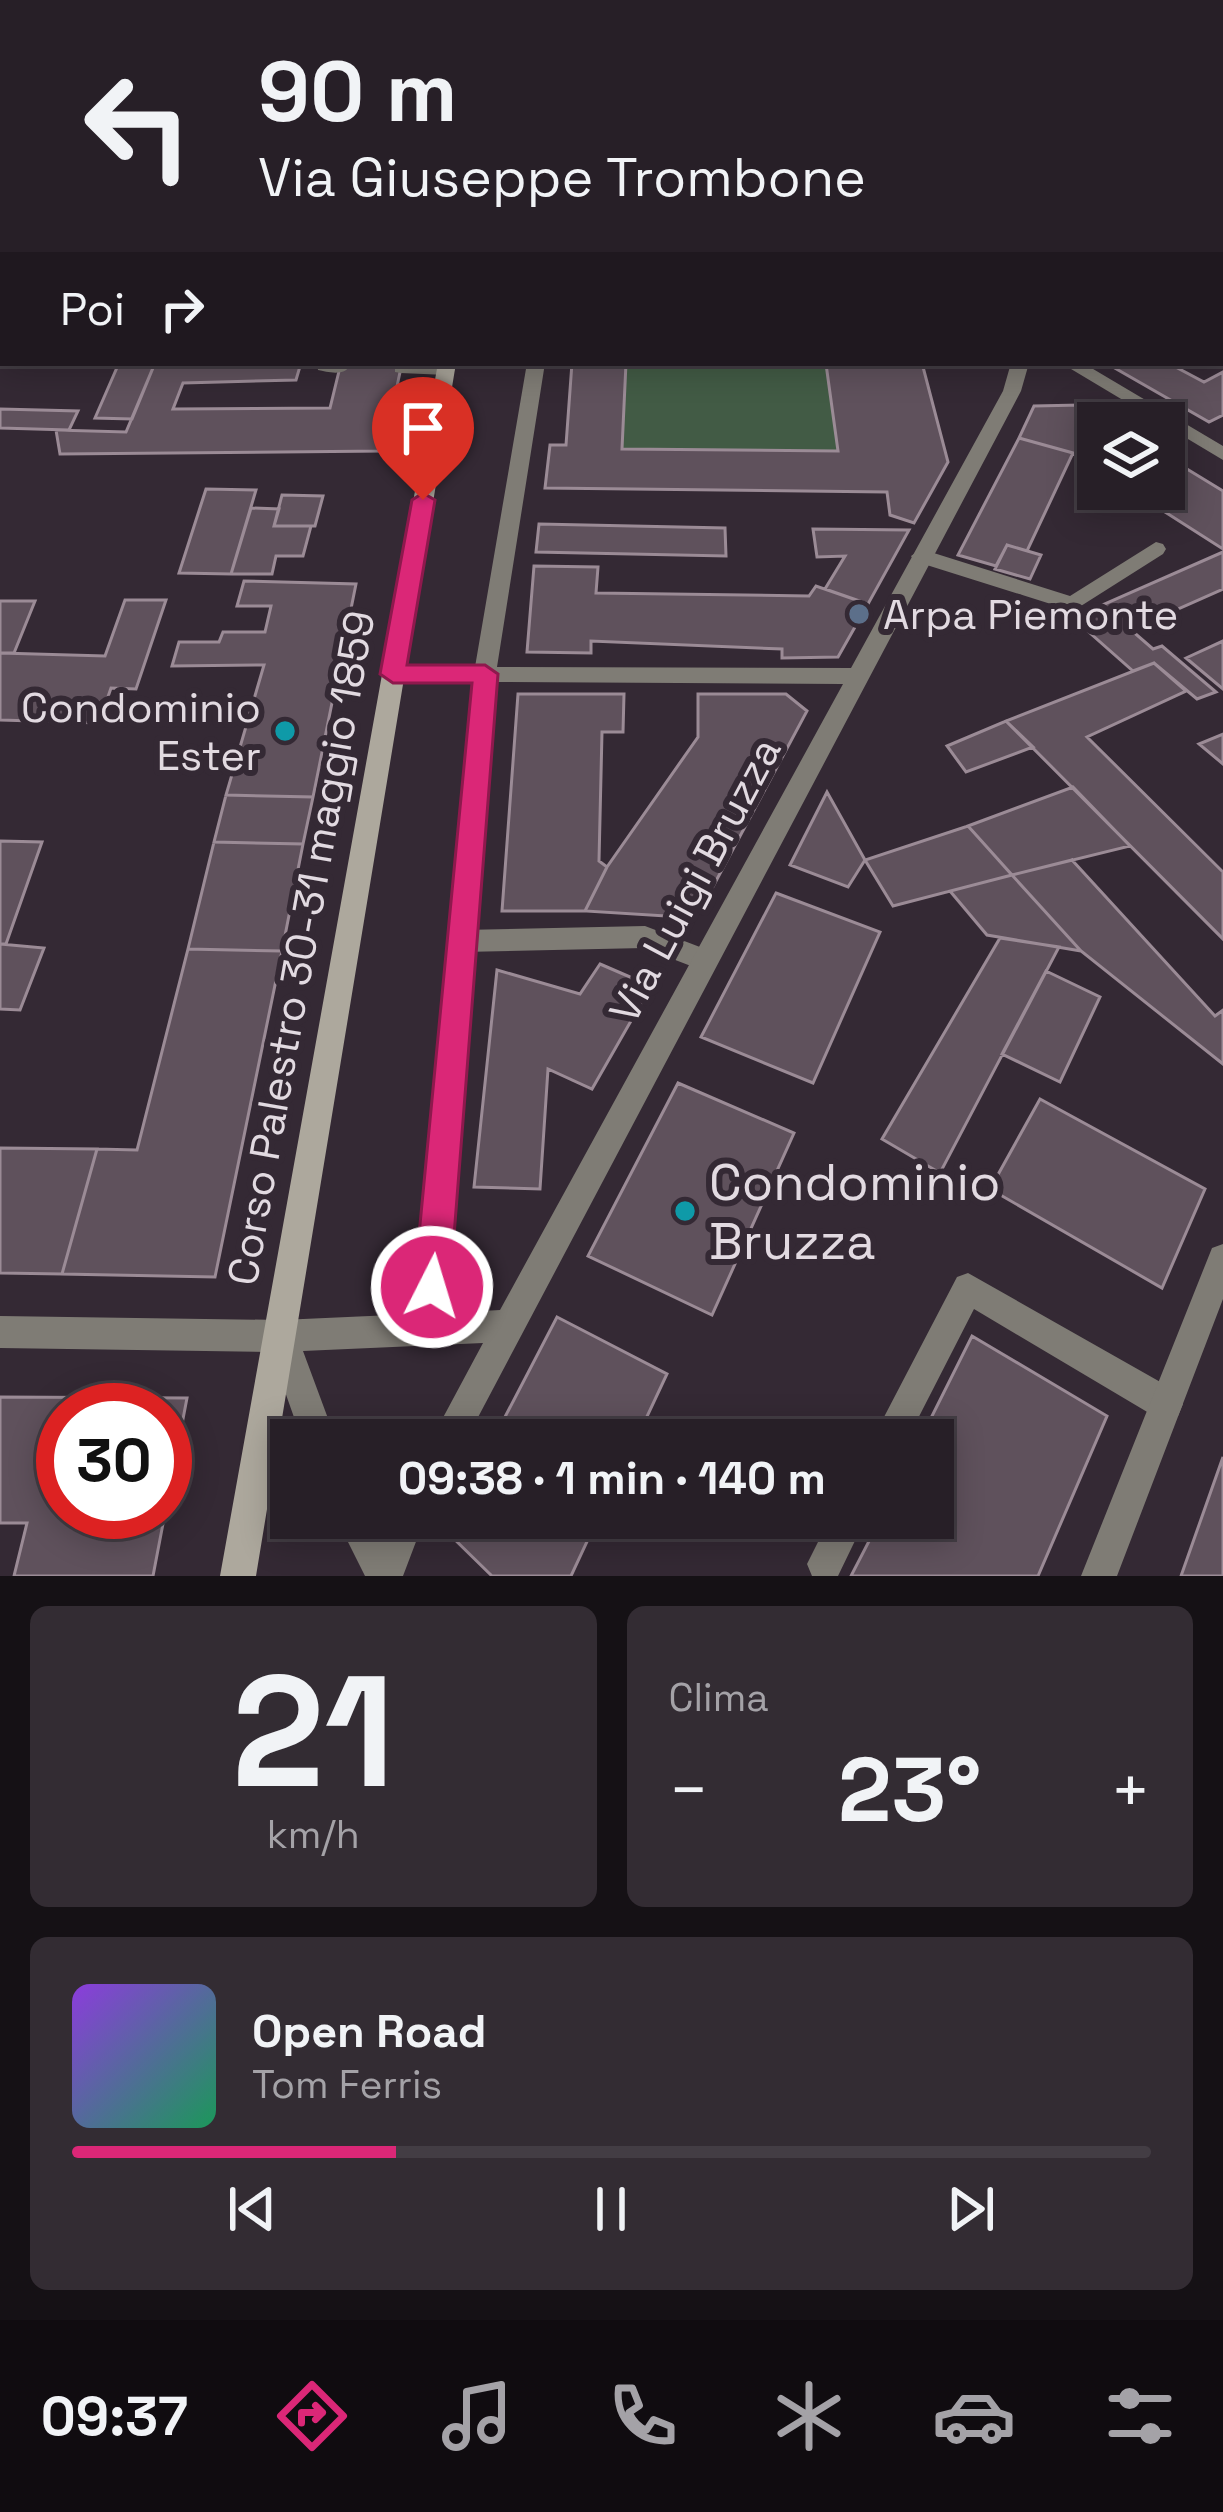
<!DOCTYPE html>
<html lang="it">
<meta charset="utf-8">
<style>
body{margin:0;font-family:"Space Grotesk",sans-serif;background:#332c33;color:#f1f3f6;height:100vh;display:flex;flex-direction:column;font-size:45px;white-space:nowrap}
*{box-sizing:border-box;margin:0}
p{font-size:39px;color:#a4a2a7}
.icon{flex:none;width:66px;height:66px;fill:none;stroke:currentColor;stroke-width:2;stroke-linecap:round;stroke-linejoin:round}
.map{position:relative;height:1576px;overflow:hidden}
.details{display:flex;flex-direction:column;gap:30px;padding:30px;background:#151115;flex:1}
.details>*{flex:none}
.top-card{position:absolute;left:0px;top:0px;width:1224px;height:366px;box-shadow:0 6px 30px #0003,0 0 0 3px #433d44;background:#271f27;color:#f1f3f6;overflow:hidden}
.tools{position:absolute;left:1077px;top:402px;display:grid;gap:24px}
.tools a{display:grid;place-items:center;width:108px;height:108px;border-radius:0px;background:#271f27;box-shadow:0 6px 30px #0003,0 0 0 3px #433d44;font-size:60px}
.speed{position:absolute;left:36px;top:1383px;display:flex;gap:24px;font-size:60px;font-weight:700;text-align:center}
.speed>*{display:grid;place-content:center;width:156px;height:156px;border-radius:50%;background:#271f27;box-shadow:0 6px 30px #0003,0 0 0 3px #433d44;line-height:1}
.speed .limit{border:18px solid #d22;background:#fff;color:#111}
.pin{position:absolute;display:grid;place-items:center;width:102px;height:102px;color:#fff;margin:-123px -51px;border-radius:50% 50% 50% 0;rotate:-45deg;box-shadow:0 0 12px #0007}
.pin .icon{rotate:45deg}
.me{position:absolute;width:132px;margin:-66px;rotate:5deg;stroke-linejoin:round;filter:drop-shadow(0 0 9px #0008)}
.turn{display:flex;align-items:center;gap:42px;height:252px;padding:0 60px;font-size:54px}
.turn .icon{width:156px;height:156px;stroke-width:2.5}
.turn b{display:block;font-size:84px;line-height:102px}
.then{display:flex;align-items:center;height:114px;padding:0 60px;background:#0003;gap:24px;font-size:45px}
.big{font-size:90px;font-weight:700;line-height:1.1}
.details .tile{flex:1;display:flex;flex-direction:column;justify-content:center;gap:18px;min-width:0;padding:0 42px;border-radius:18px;background:#332c33}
.details .dial{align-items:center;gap:0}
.dial b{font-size:156px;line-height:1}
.song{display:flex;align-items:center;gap:36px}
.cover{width:144px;height:144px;border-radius:18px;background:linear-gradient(135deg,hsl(270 70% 55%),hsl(150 70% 35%))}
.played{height:12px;border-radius:6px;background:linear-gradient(90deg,#db2777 30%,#433d44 30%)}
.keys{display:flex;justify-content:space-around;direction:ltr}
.heat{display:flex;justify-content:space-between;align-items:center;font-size:66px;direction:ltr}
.details .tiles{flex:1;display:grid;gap:30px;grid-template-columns:1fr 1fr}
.tile:last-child{grid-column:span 2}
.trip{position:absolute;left:270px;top:1419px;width:684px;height:120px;border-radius:0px;background:#271f27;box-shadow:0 6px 30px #0003,0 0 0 3px #433d44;font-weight:700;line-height:120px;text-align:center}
.dock{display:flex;height:192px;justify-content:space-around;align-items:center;background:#100c10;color:#a4a2a7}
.dock .icon{width:84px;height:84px}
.dock .on{color:#db2777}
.dock b{font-size:54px;color:#f1f3f6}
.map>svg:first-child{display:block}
.green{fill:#425b45}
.building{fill:#5f515c;stroke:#9b8b96;stroke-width:3;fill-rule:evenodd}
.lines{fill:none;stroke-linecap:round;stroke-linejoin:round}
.service{fill:#7f7c75;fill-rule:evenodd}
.minor{fill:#7f7c75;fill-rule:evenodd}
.tertiary{fill:#7f7c75;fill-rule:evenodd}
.secondary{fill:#ada89d;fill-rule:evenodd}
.route{fill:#db2777;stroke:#8e194d;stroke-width:3}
.service-dot{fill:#5c6f8a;stroke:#342934;stroke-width:4.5}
.culture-dot{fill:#0f9aa8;stroke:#342934;stroke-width:4.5}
.labels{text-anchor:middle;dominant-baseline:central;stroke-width:12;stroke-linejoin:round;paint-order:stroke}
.poi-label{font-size:42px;fill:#e2dae1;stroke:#342934;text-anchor:start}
.street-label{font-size:42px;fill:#e2dae1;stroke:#342934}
.near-poi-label{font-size:51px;fill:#e2dae1;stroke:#342934;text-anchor:start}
</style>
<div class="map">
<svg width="1223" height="1576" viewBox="0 0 1223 1576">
<rect width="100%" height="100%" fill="#342934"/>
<path class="green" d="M 626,363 L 826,364 L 838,451 L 622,449 Z"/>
<path class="building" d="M 782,0 L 902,0 L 908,3 L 771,3 Z
M 119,363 L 155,363 L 132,419 L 95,418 Z
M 155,363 L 301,363 L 296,380 L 183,383 L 173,409 L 330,408 L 341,363 L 402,363 L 383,451 L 60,454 L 56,430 L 126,432 Z
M 572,363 L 626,363 L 622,449 L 838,451 L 826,364 L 779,363 L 922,363 L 948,462 L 914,523 L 890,515 L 887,492 L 545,488 L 550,445 L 566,445 Z
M 1106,363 L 1168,363 L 1204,382 L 1223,372 L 1223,415 L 1209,422 Z
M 1081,405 L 1111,423 L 1098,423 L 1098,469 L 1073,453 L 1019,438 L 1034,406 Z
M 0,409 L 78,411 L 69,430 L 0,428 Z
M 1019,438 L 1073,453 L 1027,551 L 1007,545 L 996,566 L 958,555 Z
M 1164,455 L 1223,491 L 1223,549 L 1129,489 L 1164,489 Z
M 206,489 L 256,490 L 231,574 L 179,573 Z
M 282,495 L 323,496 L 315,526 L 274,526 Z
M 251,508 L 279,509 L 274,526 L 311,526 L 303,556 L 276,556 L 272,574 L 231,574 Z
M 539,524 L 725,528 L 726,556 L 536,552 Z
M 813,529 L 909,530 L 868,604 L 825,589 L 845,556 L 817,557 Z
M 1007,545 L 1041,555 L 1030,579 L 995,569 Z
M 1223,552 L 1223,589 L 1131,630 L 1153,649 L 1162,646 L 1216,692 L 1197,699 L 1154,663 L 1133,671 L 1073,618 Z
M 534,566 L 598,567 L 596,593 L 809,596 L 816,586 L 868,604 L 838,657 L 782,658 L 782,649 L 591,641 L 591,653 L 527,652 Z
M 244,581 L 356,584 L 313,797 L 226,795 L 264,665 L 172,666 L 179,642 L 219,642 L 223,632 L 265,632 L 271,606 L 237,606 Z
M 125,600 L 166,600 L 136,689 L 111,688 L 99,723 L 0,720 L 0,653 L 105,656 Z
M 0,601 L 35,601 L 14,653 L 0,653 Z
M 1223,641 L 1223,689 L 1186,658 Z
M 1154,663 L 1186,691 L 1087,737 L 1223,872 L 1223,939 L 1006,721 Z
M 518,694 L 624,694 L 623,732 L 602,732 L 599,861 L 607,867 L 585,911 L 502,911 Z
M 698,694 L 786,694 L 807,711 L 701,909 L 682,917 L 585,911 L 607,867 L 698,737 Z
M 1006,721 L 1033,747 L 966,772 L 947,746 Z
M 1223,734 L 1223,764 L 1199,744 Z
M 1073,787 L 1130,846 L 1012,875 L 968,826 Z
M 827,792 L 865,860 L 848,887 L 790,865 Z
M 226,795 L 313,797 L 303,844 L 214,842 Z
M 968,826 L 1012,875 L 893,906 L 865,860 Z
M 0,841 L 42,842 L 6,944 L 0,944 Z
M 214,842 L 303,844 L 282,951 L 188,949 Z
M 1072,860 L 1215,1016 L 1223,1010 L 1223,1064 L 1081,951 L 1012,875 Z
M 1012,875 L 1081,951 L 987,935 L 950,891 Z
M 776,893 L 880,932 L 813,1083 L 701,1037 Z
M 1000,938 L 1059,947 L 940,1173 L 882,1139 Z
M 0,944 L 44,948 L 20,1010 L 0,1009 Z
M 188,949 L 282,951 L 215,1277 L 62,1274 L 97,1149 L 137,1150 Z
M 600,964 L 651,986 L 592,1089 L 548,1069 L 540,1189 L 474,1187 L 497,970 L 580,994 Z
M 1046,971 L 1100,997 L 1060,1082 L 1002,1054 Z
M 678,1083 L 794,1133 L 712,1315 L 588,1256 Z
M 1040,1099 L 1205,1189 L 1162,1288 L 990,1189 Z
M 0,1148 L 97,1149 L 62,1274 L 0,1273 Z
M 557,1317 L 667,1374 L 636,1440 L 493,1440 Z
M 972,1336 L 1107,1416 L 1038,1576 L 851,1576 L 881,1518 L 933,1518 L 933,1440 L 920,1440 Z
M 0,1397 L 187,1398 L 153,1576 L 14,1576 L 27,1523 L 0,1523 ZM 63,1410 L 165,1410 L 165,1512 L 63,1512 Z
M 1223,1457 L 1223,1576 L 1181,1576 Z
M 453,1518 L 598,1518 L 571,1576 L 492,1576 L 446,1531 Z"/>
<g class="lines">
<path class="service" d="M 36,0 L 51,0 L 53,3 L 38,3 Z
M 593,0 L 605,0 L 605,3 L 593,3 Z
M 317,363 L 345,363 L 349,367 C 343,376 327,372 318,370 Z
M 395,364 L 446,365 L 455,370 L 446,375 L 401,373 L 395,372 Z
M 1156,542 L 1163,544 L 1166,549 L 1163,554 L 1073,611 L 914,561 L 911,556 L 921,549 L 1070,596 Z
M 645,926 L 713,952 L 717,960 L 713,968 L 704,971 L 644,948 L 462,952 L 453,949 L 449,941 L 453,933 L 462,930 Z
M 968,1273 L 1178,1392 L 1183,1404 L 1178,1416 L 1166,1421 L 1154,1416 L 974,1309 L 907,1440 L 872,1440 L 957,1277 Z
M 830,1518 L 866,1518 L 838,1576 L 812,1576 L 807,1564 Z"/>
<path class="minor" d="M 1221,74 L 1223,74 L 1223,83 L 1221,83 Z
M 1221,234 L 1223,234 L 1223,244 L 1221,244 Z
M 0,284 L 3,284 L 3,294 L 0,294 Z
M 527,363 L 545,363 L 497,667 L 851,668 L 1003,391 L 1011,363 L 1029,363 L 1021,391 L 466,1440 L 431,1440 L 483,1343 L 303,1351 L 336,1440 L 302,1440 L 271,1352 L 0,1348 L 0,1316 L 281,1320 L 414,1314 L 473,682 L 393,682 L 382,674 L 393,666 L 475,667 ZM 496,682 L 843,684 L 500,1310 L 445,1313 Z
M 1061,363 L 1083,363 L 1223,446 L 1223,460 Z
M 1223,1244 L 1223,1299 L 1117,1576 L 1081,1576 L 1212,1248 Z
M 336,1518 L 372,1518 L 383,1538 L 391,1518 L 425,1518 L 403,1576 L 365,1576 Z"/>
<path class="tertiary" d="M 375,0 L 390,0 L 392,3 L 377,3 Z
M 508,0 L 521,0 L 523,3 L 510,3 Z"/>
<path class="secondary" d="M 0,43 L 3,43 L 3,51 L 0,51 Z
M 438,363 L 456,363 L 256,1576 L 220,1576 Z"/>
</g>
<path class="route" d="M 423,493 L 435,500 L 407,665 L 485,665 L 498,674 L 450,1287 L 445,1299 L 432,1304 L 419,1299 L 414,1287 L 472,683 L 393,683 L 380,674 L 412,500 Z"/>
<circle class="service-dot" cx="859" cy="614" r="12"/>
<g class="culture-dot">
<circle cx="285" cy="731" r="12"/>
<circle cx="685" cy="1211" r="12"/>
</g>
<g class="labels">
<g class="poi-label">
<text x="883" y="614">Arpa Piemonte</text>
<text x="261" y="707" text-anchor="end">Condominio<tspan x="261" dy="48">Ester</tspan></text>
</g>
<g class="street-label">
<text transform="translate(695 880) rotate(-62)">Via Luigi Bruzza</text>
<text transform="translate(301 948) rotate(-80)">Corso Palestro 30-31 maggio 1859</text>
</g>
<g class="near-poi-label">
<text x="709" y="1182">Condominio<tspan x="709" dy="59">Bruzza</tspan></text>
</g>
</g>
</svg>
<div class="tools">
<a><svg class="icon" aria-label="layers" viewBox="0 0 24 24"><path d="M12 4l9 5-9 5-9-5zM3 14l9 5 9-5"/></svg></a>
</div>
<div class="speed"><div class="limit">30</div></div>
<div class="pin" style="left:423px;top:500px;background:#d93025"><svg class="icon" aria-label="arrive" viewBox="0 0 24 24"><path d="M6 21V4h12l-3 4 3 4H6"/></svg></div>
<svg class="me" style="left:432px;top:1287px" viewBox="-20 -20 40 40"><circle r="17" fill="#db2777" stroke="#fff" stroke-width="3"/><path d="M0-11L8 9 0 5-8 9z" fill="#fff"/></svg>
<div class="trip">09:38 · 1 min · 140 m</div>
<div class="top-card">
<div class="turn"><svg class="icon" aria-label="left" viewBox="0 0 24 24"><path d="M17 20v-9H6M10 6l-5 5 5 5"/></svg><div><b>90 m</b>Via Giuseppe Trombone</div></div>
<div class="then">Poi<svg class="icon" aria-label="right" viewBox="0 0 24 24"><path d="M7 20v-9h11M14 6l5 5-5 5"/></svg></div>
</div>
</div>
<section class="details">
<div class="tiles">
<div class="tile dial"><b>21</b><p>km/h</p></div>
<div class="tile"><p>Clima</p>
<div class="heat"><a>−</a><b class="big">23°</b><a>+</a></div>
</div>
<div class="tile">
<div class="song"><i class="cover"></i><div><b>Open Road</b><p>Tom Ferris</p></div></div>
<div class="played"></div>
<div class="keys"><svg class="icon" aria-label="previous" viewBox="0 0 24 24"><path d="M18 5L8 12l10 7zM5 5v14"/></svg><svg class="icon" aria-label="pause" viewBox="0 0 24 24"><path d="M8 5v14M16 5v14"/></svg><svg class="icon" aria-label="next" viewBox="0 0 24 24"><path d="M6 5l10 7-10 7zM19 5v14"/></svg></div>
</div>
</div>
</section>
<nav class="dock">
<b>09:37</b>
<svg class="icon on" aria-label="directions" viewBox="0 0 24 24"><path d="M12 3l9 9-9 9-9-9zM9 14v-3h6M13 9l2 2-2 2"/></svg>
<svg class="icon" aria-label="music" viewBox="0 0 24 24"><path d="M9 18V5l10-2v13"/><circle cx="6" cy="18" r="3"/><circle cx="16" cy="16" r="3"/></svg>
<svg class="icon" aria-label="phone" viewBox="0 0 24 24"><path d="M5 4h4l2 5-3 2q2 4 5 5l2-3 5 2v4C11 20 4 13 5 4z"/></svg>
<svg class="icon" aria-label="climate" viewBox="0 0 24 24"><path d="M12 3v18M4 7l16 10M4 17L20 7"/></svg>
<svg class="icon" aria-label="car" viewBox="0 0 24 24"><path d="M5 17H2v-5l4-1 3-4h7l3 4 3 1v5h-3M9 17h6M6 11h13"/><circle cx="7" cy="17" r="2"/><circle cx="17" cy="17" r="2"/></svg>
<svg class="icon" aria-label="filters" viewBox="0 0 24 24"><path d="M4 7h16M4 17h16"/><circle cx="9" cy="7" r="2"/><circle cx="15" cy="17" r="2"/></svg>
</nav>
